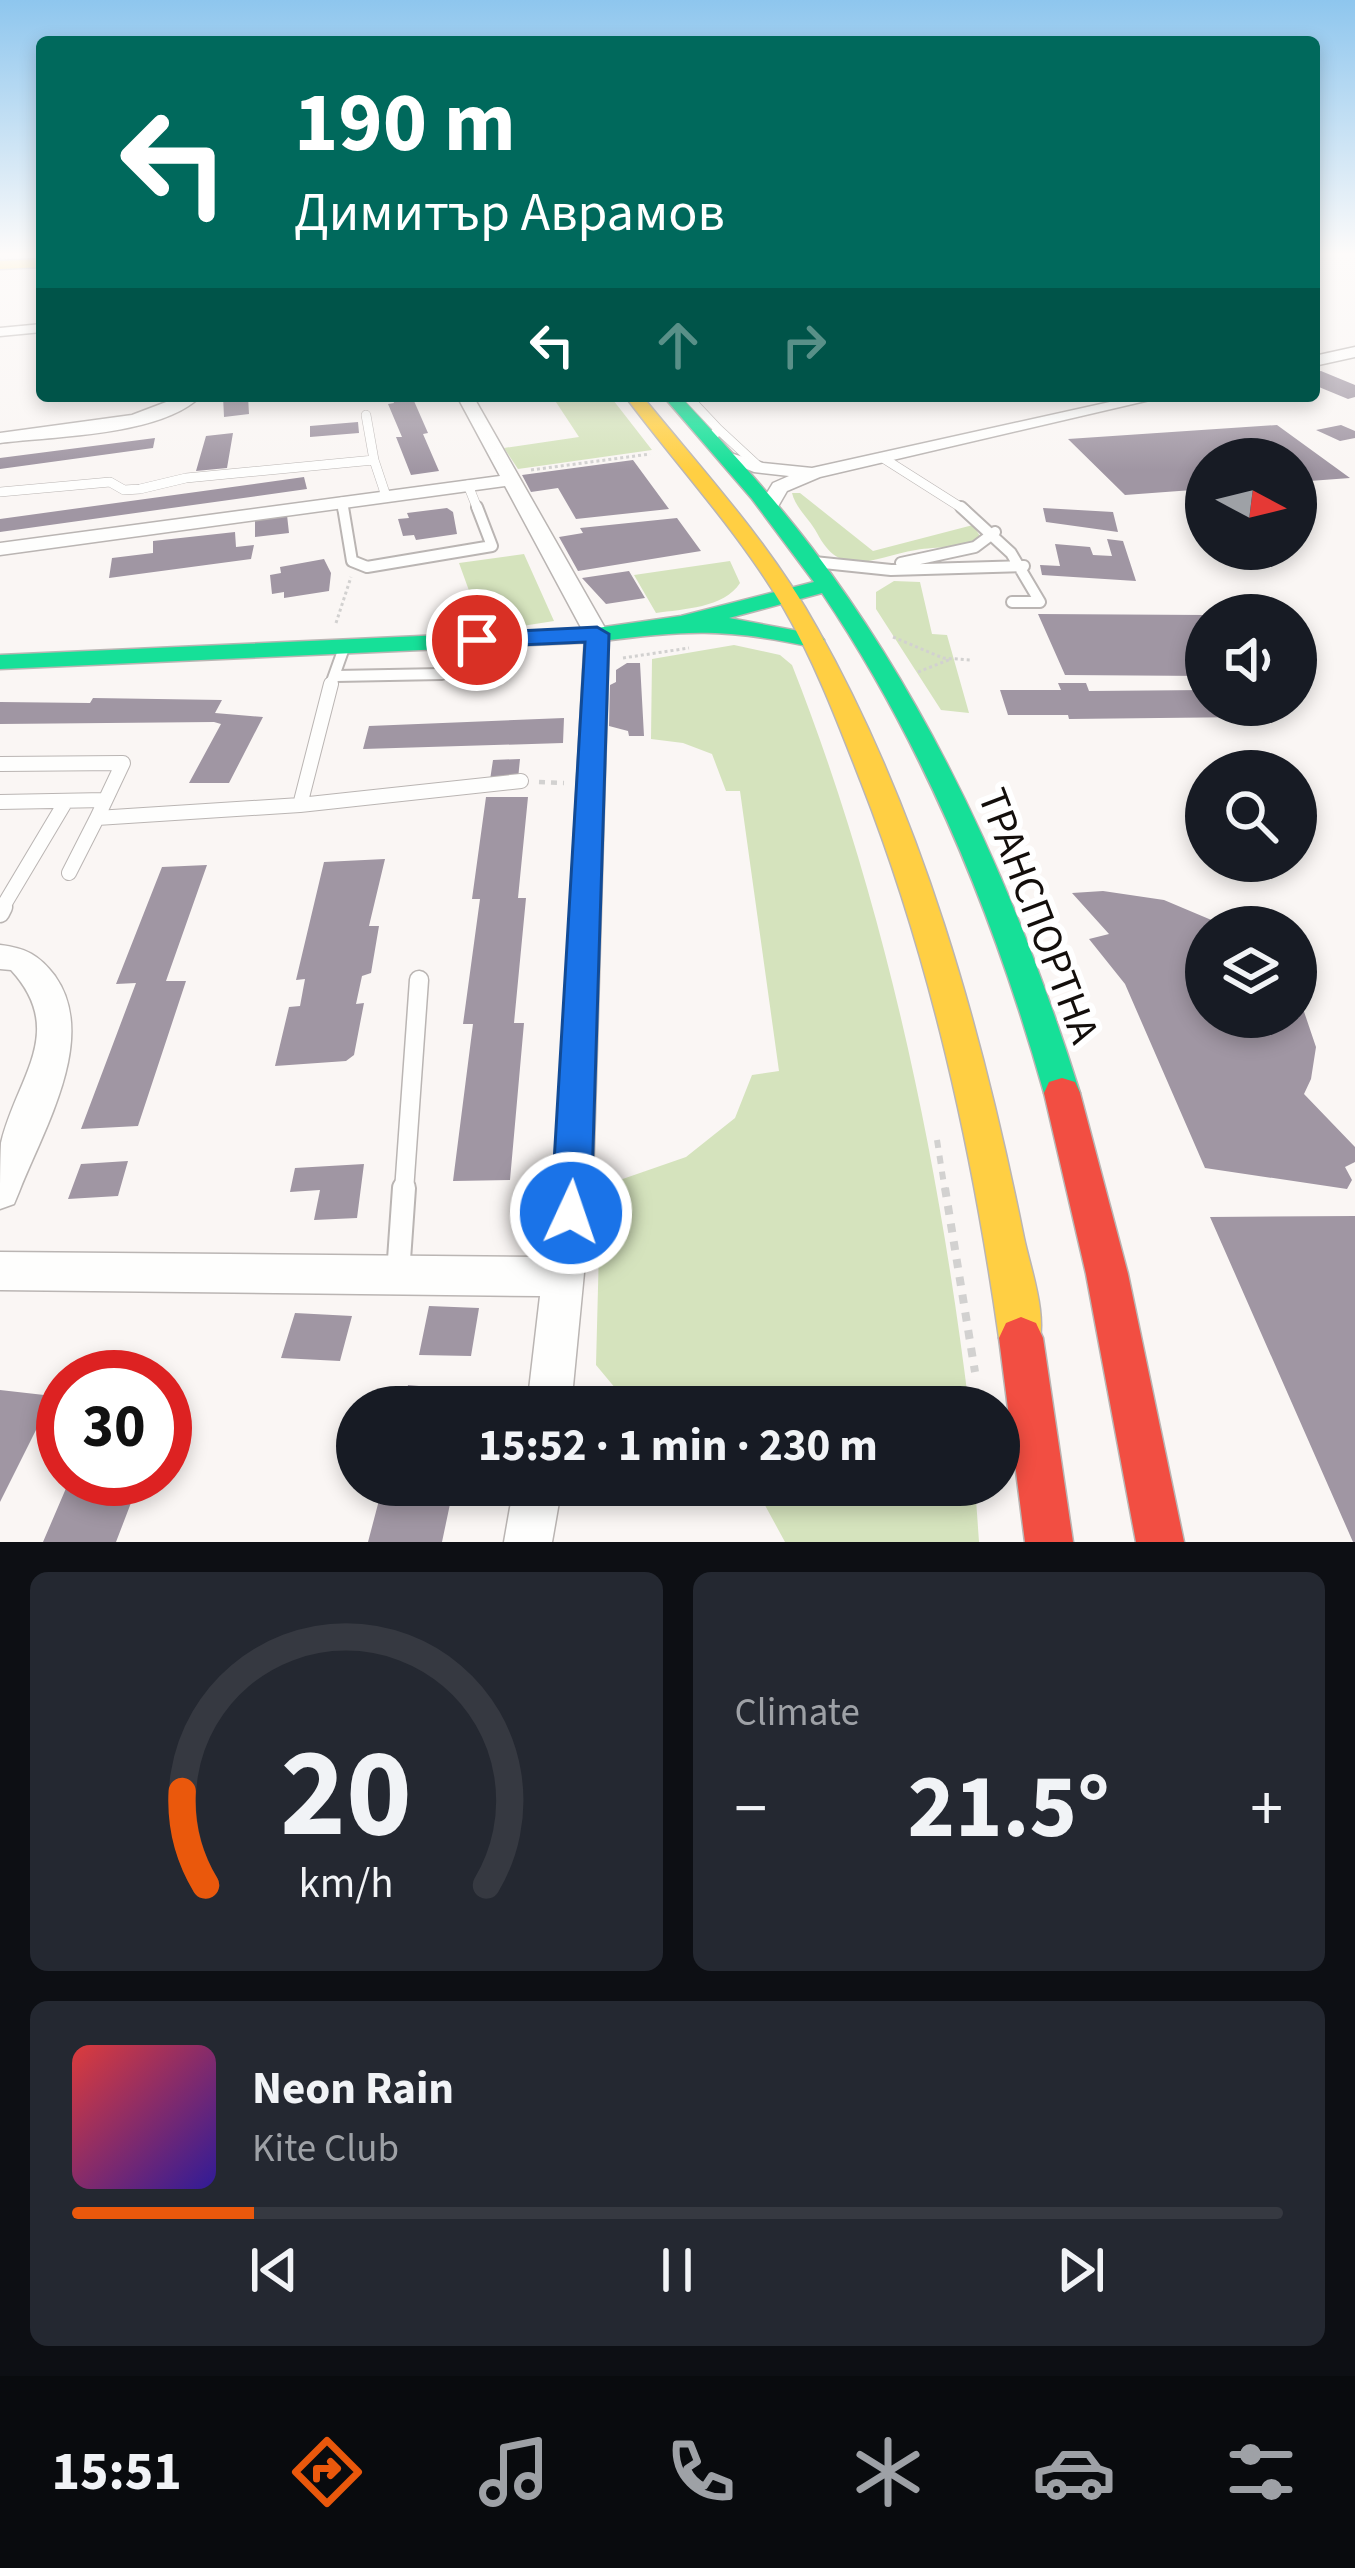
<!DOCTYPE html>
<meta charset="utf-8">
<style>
body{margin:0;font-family:"Source Sans 3",sans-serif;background:#242831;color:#f1f3f6;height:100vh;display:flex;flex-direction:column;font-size:45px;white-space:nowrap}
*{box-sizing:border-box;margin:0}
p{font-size:39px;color:#9ea1a6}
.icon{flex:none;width:66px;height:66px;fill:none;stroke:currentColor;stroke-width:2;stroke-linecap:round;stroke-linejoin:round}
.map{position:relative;height:1542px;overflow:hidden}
.details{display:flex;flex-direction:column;gap:30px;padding:30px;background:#0d0f14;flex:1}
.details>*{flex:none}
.guide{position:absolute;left:36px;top:36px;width:1284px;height:366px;border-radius:12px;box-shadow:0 6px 18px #0003;background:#00695c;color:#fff;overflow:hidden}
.needle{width:78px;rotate:97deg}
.buttons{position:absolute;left:1185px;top:438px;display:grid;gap:24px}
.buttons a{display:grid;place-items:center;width:132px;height:132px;border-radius:50%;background:#171b24;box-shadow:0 6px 18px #0003;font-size:60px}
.speed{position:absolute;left:36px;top:1350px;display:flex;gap:24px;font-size:60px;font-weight:700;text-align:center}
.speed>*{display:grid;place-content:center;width:156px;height:156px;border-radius:50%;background:#171b24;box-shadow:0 6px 18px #0003;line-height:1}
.speed .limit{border:18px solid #d22;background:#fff;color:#111}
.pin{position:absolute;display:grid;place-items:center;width:102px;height:102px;color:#fff;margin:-51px;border:6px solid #fff;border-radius:50%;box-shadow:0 3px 12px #0007}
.me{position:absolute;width:132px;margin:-66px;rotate:3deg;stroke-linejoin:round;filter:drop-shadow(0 0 9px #0008)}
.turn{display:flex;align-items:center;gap:42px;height:252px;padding:0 60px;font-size:54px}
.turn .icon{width:156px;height:156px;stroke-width:2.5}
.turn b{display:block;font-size:84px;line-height:102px}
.lanes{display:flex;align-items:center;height:114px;padding:0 60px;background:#0003;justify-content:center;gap:60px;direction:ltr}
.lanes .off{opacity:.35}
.big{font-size:90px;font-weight:700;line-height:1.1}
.details .widget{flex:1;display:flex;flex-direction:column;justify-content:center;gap:18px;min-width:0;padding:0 42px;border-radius:18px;background:#242831}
.details .dial{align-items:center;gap:0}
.dial svg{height:312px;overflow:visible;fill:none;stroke:#363941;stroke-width:7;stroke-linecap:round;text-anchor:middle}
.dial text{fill:#f1f3f6;stroke:none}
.song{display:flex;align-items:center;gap:36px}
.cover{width:144px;height:144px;border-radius:18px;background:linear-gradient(135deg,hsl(0 70% 55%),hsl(250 70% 35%))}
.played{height:12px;border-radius:6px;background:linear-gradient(90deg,#ea580c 15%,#363941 15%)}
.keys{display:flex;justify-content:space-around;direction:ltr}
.heat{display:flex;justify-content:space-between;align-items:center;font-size:66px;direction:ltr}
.details .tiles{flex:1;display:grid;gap:30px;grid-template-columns:1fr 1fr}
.widget:last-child{grid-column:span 2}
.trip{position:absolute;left:336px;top:1386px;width:684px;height:120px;border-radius:60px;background:#171b24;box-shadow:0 6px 18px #0003;font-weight:700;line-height:120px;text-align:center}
.dock{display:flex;height:192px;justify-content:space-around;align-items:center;background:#090b0e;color:#9ea1a6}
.dock .icon{width:84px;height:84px}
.dock .active{color:#ea580c}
.dock b{font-size:54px;color:#f1f3f6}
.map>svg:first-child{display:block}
.green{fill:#d5e3bd}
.building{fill:#a096a3}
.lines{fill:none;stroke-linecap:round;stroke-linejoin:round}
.lane-far4-casing{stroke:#bab5b3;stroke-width:10}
.lane-far3-casing{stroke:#bab5b3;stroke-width:14}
.lane-far2-casing{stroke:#bab5b3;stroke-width:16}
.lane-far1-casing{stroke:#bab5b3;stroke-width:21}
.lane-casing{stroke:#bab5b3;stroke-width:26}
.street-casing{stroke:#bab5b3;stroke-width:3}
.fast-casing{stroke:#bab5b3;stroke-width:3}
.slow-casing{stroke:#bab5b3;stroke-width:3}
.jam-casing{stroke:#bab5b3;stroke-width:3}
.path-far3{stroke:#d2d1d0;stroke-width:3;stroke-dasharray:3 3;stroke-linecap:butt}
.path-far2{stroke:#d2d1d0;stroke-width:4.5;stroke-dasharray:6 6;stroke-linecap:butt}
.path-far1{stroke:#d2d1d0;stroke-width:6;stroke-dasharray:8 8;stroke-linecap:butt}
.path{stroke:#d2d1d0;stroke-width:8;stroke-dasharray:9 9;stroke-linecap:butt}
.lane-far4{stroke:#fefefd;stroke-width:9}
.lane-far3{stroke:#fefefd;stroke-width:10}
.lane-far2{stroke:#fefefd;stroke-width:14}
.lane-far1{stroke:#fefefd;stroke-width:18}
.lane{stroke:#fefefd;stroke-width:22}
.street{fill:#fefefd;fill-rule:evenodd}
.fast{fill:#16e098;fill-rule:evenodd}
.slow{fill:#ffcf43;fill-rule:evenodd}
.jam{fill:#f24e42;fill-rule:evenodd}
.route{fill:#1a73e8;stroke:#114b97;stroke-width:3}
.labels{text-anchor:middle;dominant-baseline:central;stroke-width:12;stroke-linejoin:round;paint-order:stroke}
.street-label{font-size:42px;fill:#130e0b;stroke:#fff}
</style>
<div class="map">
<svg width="1355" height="1542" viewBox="0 0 1355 1542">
<rect width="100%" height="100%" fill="#faf6f4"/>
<path class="green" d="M 552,396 L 610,396 L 652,450 L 518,469 L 504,448 L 579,437 Z
M 792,493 L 800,493 L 873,551 L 973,525 L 980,536 C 963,550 937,546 916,550 C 873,557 842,581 817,533 C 809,518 796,509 792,493 Z
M 524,554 L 554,621 L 484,632 L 459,563 Z
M 730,561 L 740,583 C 724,608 683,609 656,613 L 634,575 Z
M 894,581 L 920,582 L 932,634 L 947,635 L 969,713 L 941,710 L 876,609 L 876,592 Z
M 734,645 L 780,655 L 792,665 C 885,901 938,1155 969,1407 L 631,1407 L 596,1365 L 600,1211 L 614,1182 L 686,1157 L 735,1118 L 752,1075 L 779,1071 L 740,791 L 726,791 L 712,754 L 683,743 L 651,739 L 652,659 Z
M 754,1485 L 975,1485 L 979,1542 L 785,1542 Z"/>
<path class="building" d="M 1321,371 L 1355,385 L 1355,397 L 1348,399 L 1314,385 L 1314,372 Z
M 223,396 L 248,396 L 249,414 L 224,417 Z
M 391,396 L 416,396 L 418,400 L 414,401 L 428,433 L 423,434 L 439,471 L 411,475 L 396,437 L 402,437 L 388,404 L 394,403 Z
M 358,422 L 359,433 L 310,437 L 310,426 Z
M 1277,425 L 1350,478 L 1296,482 L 1296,459 L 1206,459 L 1206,489 L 1125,495 L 1068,439 Z
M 1341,425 L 1355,431 L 1355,438 L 1340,441 L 1316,430 Z
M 233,433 L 227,468 L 196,471 L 206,436 Z
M 155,438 L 153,448 L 0,469 L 0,458 Z
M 633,460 L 669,509 L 576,519 L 558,488 L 531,492 L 522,475 Z
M 304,477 L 307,489 L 0,532 L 0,519 Z
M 447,508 L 453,512 L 457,534 L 416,540 L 414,535 L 403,536 L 398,519 L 409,518 L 407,513 Z
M 1043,508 L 1113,512 L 1118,532 L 1046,522 Z
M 287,515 L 289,533 L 255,537 L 255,519 Z
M 677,518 L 701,551 L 578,571 L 559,537 L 583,533 L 580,528 Z
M 235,532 L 236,547 L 254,545 L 251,559 L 109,578 L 112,558 L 153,553 L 153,541 Z
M 1107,539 L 1123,541 L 1136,581 L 1042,575 L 1040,565 L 1060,566 L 1055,544 L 1090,547 L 1093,555 L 1112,556 Z
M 324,559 L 331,573 L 329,591 L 284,598 L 284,592 L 272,594 L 270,575 L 281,573 L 280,567 Z
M 629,571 L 645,598 L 606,604 L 582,578 Z
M 1038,614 L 1206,615 L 1206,676 L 1065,675 Z
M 627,663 L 640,663 L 644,736 L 629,736 L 628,731 L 609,726 L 610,685 L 616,682 L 616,670 Z
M 1058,683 L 1086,683 L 1089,691 L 1206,690 L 1206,705 L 1242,705 L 1249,717 L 1069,719 L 1068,715 L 1008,715 L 1000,690 L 1061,690 Z
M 93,698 L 222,700 L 215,713 L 263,717 L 229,783 L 189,783 L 221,724 L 214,722 L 0,724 L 0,702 L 90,703 Z
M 564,718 L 563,743 L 363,749 L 369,726 Z
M 520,759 L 518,779 L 490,780 L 493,760 Z
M 486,797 L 528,797 L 518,898 L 526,898 L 514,1023 L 524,1023 L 510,1180 L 453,1181 L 473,1024 L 463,1024 L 480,899 L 472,899 Z
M 385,859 L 369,926 L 379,926 L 371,973 L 362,976 L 356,1004 L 364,1003 L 354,1055 L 346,1061 L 275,1066 L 289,1007 L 300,1006 L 305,979 L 296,980 L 324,862 Z
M 207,865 L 166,981 L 186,981 L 138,1126 L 81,1129 L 136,983 L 116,984 L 162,867 Z
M 1103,891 L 1164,900 L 1228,927 L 1206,927 L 1206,1017 L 1296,1017 L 1296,988 L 1316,1047 L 1311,1079 L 1304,1094 L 1355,1147 L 1355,1162 L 1345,1167 L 1352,1180 L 1347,1189 L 1205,1168 L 1125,984 L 1089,939 L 1109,934 L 1072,893 Z
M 128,1161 L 118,1196 L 68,1199 L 81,1164 Z
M 364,1164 L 357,1218 L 314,1220 L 320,1190 L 290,1192 L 295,1168 Z
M 1355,1216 L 1355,1542 L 1353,1542 L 1210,1217 Z
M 429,1306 L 479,1308 L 471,1356 L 419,1355 Z
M 295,1313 L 352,1316 L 340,1361 L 281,1358 Z
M 408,1385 L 474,1391 L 471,1407 L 403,1407 Z
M 0,1390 L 53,1396 L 0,1502 Z
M 70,1479 L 139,1482 L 116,1542 L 43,1542 Z
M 383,1485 L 454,1485 L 442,1542 L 368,1542 Z"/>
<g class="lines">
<g class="lane-far4-casing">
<path id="lane-far4" d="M 687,396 L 718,429 L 711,440
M 366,415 L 374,460
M 718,429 L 758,466
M 883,458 L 965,510
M 468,485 L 478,510
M 0,492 L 110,482 L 124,490 L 140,489 L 186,478 L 374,460 L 386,496
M 342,502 L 343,510"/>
</g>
<g class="lane-far3-casing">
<path id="lane-far3" d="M 343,507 L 352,561 L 367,567 L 492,546 L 477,507
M 961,507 L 1011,553 L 1040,602 L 1012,602
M 814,562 L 891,570 L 1024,566
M 901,563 L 975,547 L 995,532
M 336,676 L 442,674
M 330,687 L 345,645"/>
</g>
<g class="lane-far2-casing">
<path id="lane-far2" d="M 0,764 L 123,763 L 97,818 L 300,805 L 521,781
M 0,802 L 105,800
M 300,805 L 331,684
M 69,873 L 97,818
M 1,910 L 66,801"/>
</g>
<g class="lane-far1-casing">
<path id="lane-far1" d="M 0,913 L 3,907
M 404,1191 L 419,980"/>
</g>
<g class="lane-casing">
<path id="lane" d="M 398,1274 L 404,1188"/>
</g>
<g class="street-casing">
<path id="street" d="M 42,324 L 42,332 L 0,336 L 0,328 Z
M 1355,347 L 1355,357 L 1314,366 L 1314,356 Z
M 182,396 L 201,396 C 161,436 55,436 0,443 L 0,433 L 132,415 Z
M 457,396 L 473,396 L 609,635 L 593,1180 L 571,1407 L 527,1407 L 540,1296 L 0,1290 L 0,1252 L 545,1257 L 555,1180 L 585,635 L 505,486 L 0,555 L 0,543 L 500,476 Z
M 1137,396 L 1167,396 L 820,477 L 787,491 L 776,510 L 769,512 L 759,506 L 773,483 L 789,476 L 754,472 L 718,457 L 727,452 L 763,463 L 812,468 Z
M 0,945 C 26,948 39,955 55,976 C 99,1038 43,1130 19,1192 L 14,1204 L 0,1209 C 0,1189 0,1163 1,1143 C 16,1078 68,1032 11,970 L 0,969 Z
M 514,1485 L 562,1485 L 552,1542 L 504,1542 Z"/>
</g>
<g class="fast-casing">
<path id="fast" d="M 663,396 L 680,396 C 725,445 771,494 812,548 C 935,710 1019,898 1080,1093 L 1075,1104 L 1062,1108 L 1049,1104 L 1044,1093 C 994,916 925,746 822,593 L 729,618 L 820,635 L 824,640 L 812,647 C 725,628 684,630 597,642 L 0,669 L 0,655 L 597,628 L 681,616 L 814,582 L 752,499 Z"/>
</g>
<g class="slow-casing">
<path id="slow" d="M 42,259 L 42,267 L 0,269 L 0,261 Z
M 625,396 L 642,396 C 703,471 770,543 817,628 C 922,814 982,1030 1024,1238 C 1031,1271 1050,1321 1036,1353 L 1021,1359 L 1006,1353 L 999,1338 C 972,1148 931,961 861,782 C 838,723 815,662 783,607 C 738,531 678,467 625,396 Z"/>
</g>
<g class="jam-casing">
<path id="jam" d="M 1062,1078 L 1075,1082 L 1080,1093 L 1128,1274 L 1184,1542 L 1136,1542 L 1086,1274 L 1044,1093 L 1049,1082 Z
M 1021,1317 L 1036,1323 L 1043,1338 L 1073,1542 L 1025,1542 L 999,1338 L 1006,1323 Z"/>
</g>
<path class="path-far3" d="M 531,470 L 650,454
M 336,623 L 351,577
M 893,637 L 943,658 L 970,660
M 623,658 L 689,648
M 918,672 L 951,659"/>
<path class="path-far2" d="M 539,782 L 564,783
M 1015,860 L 1036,868"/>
<path class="path-far1" d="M 937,1140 L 945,1191"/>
<path class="path" d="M 945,1188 L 975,1372"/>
<use href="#lane-far4" class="lane-far4"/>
<use href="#lane-far3" class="lane-far3"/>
<use href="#lane-far2" class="lane-far2"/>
<use href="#lane-far1" class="lane-far1"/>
<use href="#lane" class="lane"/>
<use href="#street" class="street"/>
<use href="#fast" class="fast"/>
<use href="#slow" class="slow"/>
<use href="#jam" class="jam"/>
</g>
<linearGradient id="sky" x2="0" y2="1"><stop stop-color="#8ec6ee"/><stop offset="0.54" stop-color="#fdfbfa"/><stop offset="1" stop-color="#fdfbfa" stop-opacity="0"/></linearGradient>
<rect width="1355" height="470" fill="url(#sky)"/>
<path class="route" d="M 597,627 L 609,634 L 591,1213 L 585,1225 L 571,1231 L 557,1225 L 551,1213 L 585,642 L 477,647 L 465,640 L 477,633 Z"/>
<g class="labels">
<g class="street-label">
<text transform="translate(1038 916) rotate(69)">ТРАНСПОРТНА</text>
</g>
</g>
</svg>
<div class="buttons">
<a><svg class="needle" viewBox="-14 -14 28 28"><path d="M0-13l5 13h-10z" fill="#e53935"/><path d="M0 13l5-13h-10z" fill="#9ea1a6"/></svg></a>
<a><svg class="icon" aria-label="sound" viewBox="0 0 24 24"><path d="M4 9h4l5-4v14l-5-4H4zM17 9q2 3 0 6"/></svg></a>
<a><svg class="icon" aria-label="search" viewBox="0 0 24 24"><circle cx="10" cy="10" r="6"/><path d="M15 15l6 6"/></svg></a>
<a><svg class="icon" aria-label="layers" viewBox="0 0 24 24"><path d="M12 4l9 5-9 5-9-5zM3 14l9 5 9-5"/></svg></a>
</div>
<div class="speed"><div class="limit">30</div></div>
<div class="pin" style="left:477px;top:640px;background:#d93025"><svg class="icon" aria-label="arrive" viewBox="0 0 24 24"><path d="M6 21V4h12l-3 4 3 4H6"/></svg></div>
<svg class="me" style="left:571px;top:1213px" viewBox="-20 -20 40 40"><circle r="17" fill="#1a73e8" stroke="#fff" stroke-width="3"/><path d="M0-11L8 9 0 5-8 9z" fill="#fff"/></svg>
<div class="trip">15:52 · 1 min · 230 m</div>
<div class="guide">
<div class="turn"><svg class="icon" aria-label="left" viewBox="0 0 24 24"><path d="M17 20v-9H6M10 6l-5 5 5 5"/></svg><div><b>190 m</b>Димитър Аврамов</div></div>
<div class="lanes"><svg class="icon" aria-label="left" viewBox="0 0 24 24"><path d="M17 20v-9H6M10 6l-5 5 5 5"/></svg><svg class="icon off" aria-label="ahead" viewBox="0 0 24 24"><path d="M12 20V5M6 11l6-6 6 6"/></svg><svg class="icon off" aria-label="right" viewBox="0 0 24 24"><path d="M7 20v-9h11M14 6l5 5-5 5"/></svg></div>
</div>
</div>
<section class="details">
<div class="tiles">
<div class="widget dial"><svg viewBox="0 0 100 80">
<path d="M14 69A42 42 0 1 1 86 69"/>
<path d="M14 69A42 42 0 0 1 8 45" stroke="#ea580c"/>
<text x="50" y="56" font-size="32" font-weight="700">20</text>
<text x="50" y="72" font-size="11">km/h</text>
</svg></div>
<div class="widget"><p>Climate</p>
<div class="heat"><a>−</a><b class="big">21.5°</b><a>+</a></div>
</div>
<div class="widget">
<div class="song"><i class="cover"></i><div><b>Neon Rain</b><p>Kite Club</p></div></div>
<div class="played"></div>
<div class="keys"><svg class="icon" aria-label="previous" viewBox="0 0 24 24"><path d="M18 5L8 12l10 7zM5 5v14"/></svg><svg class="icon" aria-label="pause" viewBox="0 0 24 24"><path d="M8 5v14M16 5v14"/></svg><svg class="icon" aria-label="next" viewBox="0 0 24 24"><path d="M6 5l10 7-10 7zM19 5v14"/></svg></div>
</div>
</div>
</section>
<nav class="dock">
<b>15:51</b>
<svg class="icon active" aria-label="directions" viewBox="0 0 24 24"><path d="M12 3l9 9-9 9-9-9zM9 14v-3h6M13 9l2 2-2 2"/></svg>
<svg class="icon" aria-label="music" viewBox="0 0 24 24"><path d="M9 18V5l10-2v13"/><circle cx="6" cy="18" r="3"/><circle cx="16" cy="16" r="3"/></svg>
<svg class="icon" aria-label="phone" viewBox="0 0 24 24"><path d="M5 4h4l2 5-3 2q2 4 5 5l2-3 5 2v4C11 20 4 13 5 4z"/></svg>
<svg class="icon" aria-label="climate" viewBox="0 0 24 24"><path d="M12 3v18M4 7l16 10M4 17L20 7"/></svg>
<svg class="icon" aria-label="car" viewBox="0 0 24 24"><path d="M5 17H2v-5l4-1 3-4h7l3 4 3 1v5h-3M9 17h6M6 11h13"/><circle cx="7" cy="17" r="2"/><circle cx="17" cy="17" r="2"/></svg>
<svg class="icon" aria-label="filters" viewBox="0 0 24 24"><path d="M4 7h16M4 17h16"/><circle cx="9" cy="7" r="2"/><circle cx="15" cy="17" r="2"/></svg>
</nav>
